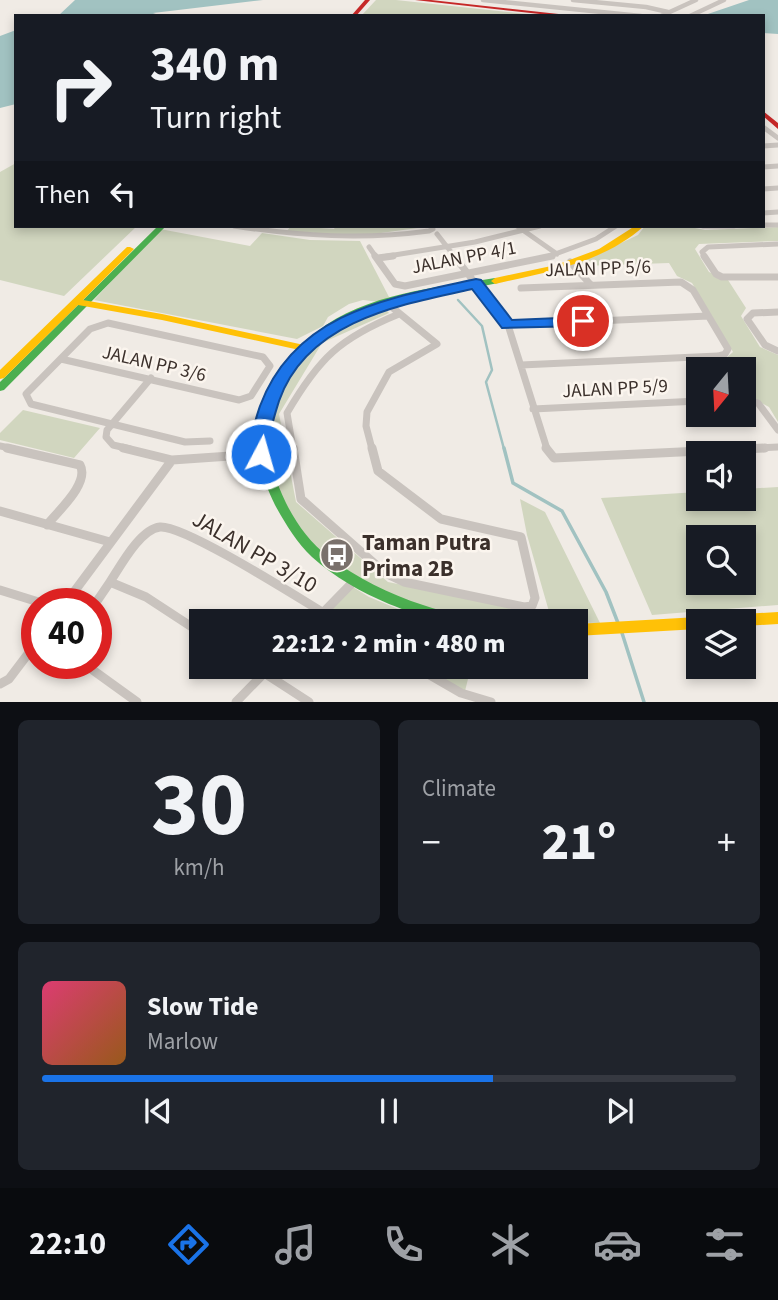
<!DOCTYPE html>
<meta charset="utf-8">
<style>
body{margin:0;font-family:"Source Sans 3",sans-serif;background:#20242c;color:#f1f3f6;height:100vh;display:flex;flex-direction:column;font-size:26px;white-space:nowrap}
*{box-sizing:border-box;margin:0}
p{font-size:23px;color:#9ea1a6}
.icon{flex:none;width:38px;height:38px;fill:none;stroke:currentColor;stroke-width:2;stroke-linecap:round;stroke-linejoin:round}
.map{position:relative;height:702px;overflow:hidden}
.drawer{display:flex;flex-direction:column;gap:18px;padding:18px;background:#0d0f14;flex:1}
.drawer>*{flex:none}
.top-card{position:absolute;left:14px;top:14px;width:751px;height:214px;border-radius:0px;box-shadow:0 4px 10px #0003;background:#171b24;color:#f1f3f6;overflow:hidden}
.needle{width:46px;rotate:198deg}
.tools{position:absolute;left:686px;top:357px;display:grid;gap:14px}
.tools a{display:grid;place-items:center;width:70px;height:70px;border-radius:0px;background:#171b24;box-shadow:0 4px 10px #0003;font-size:35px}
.speed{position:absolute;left:21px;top:588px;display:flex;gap:14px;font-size:35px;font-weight:700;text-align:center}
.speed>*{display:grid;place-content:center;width:91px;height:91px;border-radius:50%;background:#171b24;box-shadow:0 4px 10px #0003;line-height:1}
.speed .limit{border:10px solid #d22;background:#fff;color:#111}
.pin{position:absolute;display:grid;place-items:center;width:60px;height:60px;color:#fff;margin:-30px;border:4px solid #fff;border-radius:50%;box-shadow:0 2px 7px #0007}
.me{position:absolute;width:77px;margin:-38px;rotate:6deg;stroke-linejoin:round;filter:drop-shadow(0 0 5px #0008)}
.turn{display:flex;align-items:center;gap:24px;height:147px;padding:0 21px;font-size:32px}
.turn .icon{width:91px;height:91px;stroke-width:2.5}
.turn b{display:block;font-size:49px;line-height:60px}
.then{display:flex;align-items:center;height:66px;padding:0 21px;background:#0003;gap:14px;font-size:26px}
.big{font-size:52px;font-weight:800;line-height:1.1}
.drawer .tile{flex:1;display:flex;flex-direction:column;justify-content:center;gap:10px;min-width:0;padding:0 24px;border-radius:10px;background:#20242c}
.drawer .dial{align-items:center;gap:0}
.dial b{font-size:91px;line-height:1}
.song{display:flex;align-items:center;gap:21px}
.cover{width:84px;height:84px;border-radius:10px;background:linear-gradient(135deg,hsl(340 70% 55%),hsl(30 70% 35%))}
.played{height:7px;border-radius:4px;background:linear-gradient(90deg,#1a73e8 65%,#363941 65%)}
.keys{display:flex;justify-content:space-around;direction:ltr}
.heat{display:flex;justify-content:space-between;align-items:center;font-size:38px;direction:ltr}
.drawer .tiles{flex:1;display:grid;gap:18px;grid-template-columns:1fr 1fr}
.tile:last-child{grid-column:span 2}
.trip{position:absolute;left:189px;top:609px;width:399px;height:70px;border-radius:0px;background:#171b24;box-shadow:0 4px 10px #0003;font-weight:800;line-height:70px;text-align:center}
.menu{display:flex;height:112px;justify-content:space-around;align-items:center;background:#090b0e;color:#9ea1a6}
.menu .icon{width:49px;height:49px}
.menu .current{color:#1a73e8}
.menu b{font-size:32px;color:#f1f3f6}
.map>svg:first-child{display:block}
.green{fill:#d1d6bf;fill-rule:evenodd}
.water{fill:#a1c2c1}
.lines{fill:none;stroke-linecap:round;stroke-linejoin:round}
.stream-far1{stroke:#a1c2c1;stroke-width:2.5}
.stream{stroke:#a1c2c1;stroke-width:3.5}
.street-far3{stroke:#c9c3be;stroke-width:4.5}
.street-far2{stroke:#c9c3be;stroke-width:5}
.street-far1{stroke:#c9c3be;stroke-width:7}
.street{stroke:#c9c3be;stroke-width:9}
.fast{fill:#4caf50;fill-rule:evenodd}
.slow{fill:#ffc107;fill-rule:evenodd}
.jam{fill:#c62828;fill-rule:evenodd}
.route{fill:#1a73e8;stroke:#114b97;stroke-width:2}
.labels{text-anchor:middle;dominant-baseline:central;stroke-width:5;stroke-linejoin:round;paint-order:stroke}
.street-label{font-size:19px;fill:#3b302b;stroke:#fbf5ee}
.near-poi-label{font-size:23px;font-weight:bold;fill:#3b302b;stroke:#fbf5ee;text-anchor:start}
.near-street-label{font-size:23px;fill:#3b302b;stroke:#fbf5ee}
</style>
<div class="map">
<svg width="778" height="702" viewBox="0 0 778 702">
<rect width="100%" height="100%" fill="#f0ebe5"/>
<path class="green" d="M 376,0 L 396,0 L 544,16 L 361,16 Z
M 16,163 L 16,226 L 137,226 L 64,296 L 0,280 L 0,172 Z
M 291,226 L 334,229 L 336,226 L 425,227 L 359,236 L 287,231 Z
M 645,226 L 685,226 L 705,230 L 778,227 L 778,241 L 699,244 L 695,249 L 709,272 L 728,280 L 746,308 L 741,316 L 760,347 L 778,355 L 778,422 L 769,407 L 744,394 L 744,369 L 730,369 L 725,359 L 733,352 L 692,283 L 677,276 L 669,263 L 583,266 L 578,263 L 638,235 Z
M 160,229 L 250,246 L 262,233 L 310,240 L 360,241 L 389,297 L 380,302 L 363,300 L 349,304 L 328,317 L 323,326 L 297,339 L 94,300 Z
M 384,307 L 389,313 L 322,343 L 279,414 L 296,502 L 388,582 L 550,615 L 527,535 L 520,499 L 545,512 L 600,623 C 559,622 515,624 473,621 C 453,619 417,606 397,598 C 374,589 324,560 308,541 C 292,523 266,470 264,446 C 263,433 269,416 273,404 C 292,352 334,324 384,307 Z
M 23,410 L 100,428 L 74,458 L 0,440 L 0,433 Z
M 778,487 L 778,605 L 652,615 L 601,498 L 698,492 L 698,499 L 744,499 L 744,489 ZM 698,537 L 744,537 L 744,583 L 698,583 Z
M 353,587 L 369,597 L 427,621 L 343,621 L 327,612 Z
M 423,667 L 471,667 L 465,691 Z"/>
<path class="water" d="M 75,0 L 263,0 L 153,13 L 162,16 L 58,16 Z
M 749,0 L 778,0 L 778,34 L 763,33 L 763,16 L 702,16 Z
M 16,30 L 16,104 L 0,108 L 0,36 Z"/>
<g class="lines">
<path class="stream-far1" d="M 458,300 L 482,326 L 492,370 L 486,382 L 504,449"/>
<path class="stream" d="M 504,448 L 513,483 L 562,511 L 606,592 L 618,623
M 622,633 L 644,702"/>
<path class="street-far3" d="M 483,0 L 641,16
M 573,0 L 646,7 L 668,12
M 661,16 L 696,0
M 690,16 L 724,0"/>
<path class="street-far2" d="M 763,127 L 778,138
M 763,146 L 778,145
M 763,167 L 778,166
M 763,189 L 778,188
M 763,213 L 778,212
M 763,225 L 778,225
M 234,226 C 300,236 363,240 429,231 L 433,229 L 431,226
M 517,226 L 557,254
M 703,226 L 734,226
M 437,234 L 455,257
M 369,247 L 376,257
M 382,257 L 475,242 L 540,226
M 547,257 L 596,239 L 616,226
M 705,257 L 702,252 L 708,247 L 778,244"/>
<path class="street-far1" d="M 375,256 L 395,284 L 405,286 L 552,256
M 454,256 L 508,325 L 547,449
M 704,256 L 716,274 L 722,277 L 778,277
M 378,258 L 393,256
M 570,262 L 591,285
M 521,288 L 681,282 L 693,290 L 728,349 L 725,354 L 718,356 L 521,365
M 778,312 L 753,313 L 747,319 L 765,345 L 778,351
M 508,325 L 708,316
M 61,359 L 239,400 L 251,396 L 270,366 L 263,357 L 108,323 L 90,329 L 26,394 L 31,404 L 185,442 L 210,441
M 744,399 L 758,403 L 778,430
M 533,409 L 698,401
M 0,446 L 14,449
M 130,449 L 113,445 L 106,437 L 107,430 L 151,378
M 293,449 L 287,413 C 319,358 340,338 399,314
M 372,449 L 366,426 L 367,412 L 389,372 L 437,344 L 388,304
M 730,449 L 778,447"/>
<path class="street" d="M 7,448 L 80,465 C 90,483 58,511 47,525
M 123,448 L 172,460
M 293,448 L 301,499 L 385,573 L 404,582 L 524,607 L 532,606 L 535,598 L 521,537 L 441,519 L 378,471 L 372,448
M 546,448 L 554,458 L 765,448
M 0,511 L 110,542
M 110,582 C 120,567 140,529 160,527 C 186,525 308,604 337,621
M 0,590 L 45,604
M 65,604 L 172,460 L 261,454
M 95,604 L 110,582 L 146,597 L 201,633
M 315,621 L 355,580
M 83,663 L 137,702
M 255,667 L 309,702
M 416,667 L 461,693 L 491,702
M 0,684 L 9,679 L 37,642
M 236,702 L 270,667"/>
<path class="fast" d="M 158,226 L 166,226 L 4,390 L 0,391 L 0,382 Z
M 495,278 L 498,279 L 499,281 L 498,283 C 446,294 392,296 344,322 C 303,344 269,389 268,437 C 268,460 276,482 286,503 C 296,523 310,543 329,557 C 357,578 389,594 423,605 C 436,610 450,612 464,617 L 466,621 C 458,621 447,622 439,621 C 422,618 405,610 389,604 C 361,592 334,577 312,557 C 296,542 285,523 275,505 C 268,490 262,476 259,460 C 251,409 279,362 318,331 C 364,294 438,287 495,278 Z"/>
<path class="slow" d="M 635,226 L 644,226 C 603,263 547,272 495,284 L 491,281 L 495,278 L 556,265 L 599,249 Z
M 127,247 L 130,247 L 134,249 L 83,300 L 162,314 L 304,345 L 309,348 L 304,351 L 162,320 L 78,305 L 4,378 L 0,379 L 0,370 Z
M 778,612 L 778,624 L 744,626 L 744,621 L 719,621 L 721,617 L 726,615 Z
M 698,617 L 703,619 L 704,621 L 698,621 L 698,629 L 576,636 L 576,624 Z"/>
<path class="jam" d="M 365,0 L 370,0 L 356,16 L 351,16 Z
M 415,0 L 431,0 L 577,16 L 558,16 Z
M 763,111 L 778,123 L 778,129 L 763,116 Z"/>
</g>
<path class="route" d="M 476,279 L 481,280 L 512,320 L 583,317 L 591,321 L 583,326 L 502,328 L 472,289 C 399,305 307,321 279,401 C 274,417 267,437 271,454 L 268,458 L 255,458 C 247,444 255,421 260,406 C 295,312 389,298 476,279 Z"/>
<defs>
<g id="bus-disc" transform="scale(1.75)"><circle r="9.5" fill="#7a716c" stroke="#fbf5ee"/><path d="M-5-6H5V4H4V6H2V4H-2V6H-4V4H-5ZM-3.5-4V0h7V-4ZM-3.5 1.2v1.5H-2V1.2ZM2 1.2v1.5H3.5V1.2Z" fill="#fff"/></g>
</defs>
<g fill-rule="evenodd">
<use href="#bus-disc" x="337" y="555"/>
</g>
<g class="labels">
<g class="street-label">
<text transform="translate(464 258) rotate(-11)">JALAN PP 4/1</text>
<text transform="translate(598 269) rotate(-2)">JALAN PP 5/6</text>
<text transform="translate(154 364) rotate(13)">JALAN PP 3/6</text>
<text transform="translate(615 389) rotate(-3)">JALAN PP 5/9</text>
</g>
<g class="near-poi-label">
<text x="362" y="542">Taman Putra<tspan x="362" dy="26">Prima 2B</tspan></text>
</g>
<g class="near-street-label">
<text transform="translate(255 552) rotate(30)">JALAN PP 3/10</text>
</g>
</g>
</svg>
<div class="tools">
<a><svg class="needle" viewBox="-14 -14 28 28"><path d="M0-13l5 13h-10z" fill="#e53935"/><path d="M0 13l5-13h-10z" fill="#9ea1a6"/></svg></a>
<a><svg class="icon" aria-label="sound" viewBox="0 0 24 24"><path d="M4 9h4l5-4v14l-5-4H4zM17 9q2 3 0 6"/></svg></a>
<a><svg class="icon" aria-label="search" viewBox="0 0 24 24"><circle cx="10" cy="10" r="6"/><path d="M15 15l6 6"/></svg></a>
<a><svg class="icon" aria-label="layers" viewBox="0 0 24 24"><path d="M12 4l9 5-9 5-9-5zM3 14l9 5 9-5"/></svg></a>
</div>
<div class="speed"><div class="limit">40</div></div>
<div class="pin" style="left:583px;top:321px;background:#d93025"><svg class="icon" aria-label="arrive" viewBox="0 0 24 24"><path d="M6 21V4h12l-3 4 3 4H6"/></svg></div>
<svg class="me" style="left:261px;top:454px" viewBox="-20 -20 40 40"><circle r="17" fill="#1a73e8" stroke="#fff" stroke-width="3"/><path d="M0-11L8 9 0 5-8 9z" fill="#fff"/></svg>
<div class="trip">22:12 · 2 min · 480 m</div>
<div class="top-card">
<div class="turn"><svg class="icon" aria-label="right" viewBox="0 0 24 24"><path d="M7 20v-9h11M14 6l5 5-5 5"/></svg><div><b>340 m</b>Turn right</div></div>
<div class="then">Then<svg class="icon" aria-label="left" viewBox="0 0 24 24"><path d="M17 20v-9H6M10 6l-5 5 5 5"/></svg></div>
</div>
</div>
<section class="drawer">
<div class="tiles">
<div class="tile dial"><b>30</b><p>km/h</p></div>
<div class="tile"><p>Climate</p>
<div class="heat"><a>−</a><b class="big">21°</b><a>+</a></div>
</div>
<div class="tile">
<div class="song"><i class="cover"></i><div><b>Slow Tide</b><p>Marlow</p></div></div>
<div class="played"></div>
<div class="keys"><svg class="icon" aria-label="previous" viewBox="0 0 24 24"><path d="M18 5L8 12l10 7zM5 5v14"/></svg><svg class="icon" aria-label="pause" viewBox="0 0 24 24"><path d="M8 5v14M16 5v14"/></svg><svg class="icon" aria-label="next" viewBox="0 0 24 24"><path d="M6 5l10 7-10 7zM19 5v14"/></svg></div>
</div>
</div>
</section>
<nav class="menu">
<b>22:10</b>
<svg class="icon current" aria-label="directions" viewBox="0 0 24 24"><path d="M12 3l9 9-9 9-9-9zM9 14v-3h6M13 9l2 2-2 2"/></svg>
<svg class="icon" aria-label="music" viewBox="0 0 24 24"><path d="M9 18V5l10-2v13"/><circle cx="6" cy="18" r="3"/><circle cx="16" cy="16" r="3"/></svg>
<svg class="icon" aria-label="phone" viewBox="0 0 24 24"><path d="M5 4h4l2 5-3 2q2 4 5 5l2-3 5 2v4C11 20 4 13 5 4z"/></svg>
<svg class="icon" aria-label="climate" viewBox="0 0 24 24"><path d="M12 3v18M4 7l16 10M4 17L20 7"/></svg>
<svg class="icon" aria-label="car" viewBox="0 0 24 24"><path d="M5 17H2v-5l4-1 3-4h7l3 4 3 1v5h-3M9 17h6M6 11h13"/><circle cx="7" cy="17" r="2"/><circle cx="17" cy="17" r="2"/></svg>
<svg class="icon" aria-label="filters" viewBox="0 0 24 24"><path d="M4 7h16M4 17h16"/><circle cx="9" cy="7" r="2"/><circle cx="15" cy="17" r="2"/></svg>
</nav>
